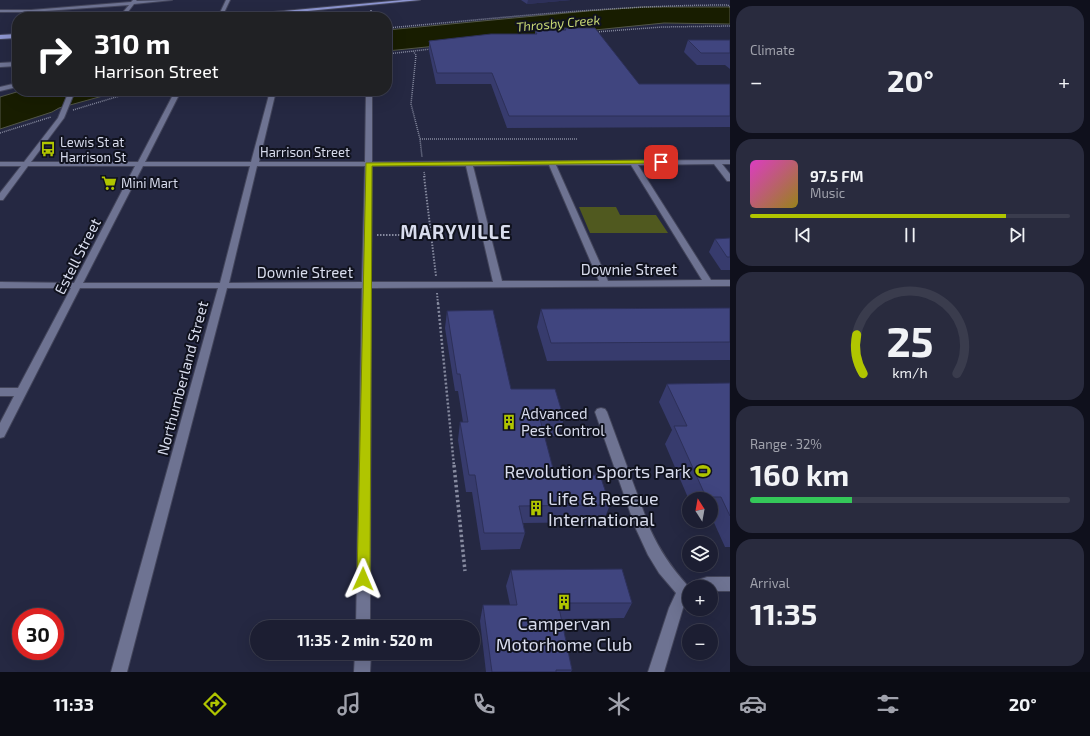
<!DOCTYPE html>
<meta charset="utf-8">
<style>
body{margin:0;font-family:"Exo 2",sans-serif;background:#292b3e;color:#f1f3f6;height:100vh;display:flex;flex-direction:column;font-size:15px;white-space:nowrap}
*{box-sizing:border-box;margin:0}
p{font-size:13px;color:#a0a2ac}
.icon{flex:none;width:22px;height:22px;fill:none;stroke:currentColor;stroke-width:2;stroke-linecap:round;stroke-linejoin:round}
.map{position:relative;flex:1;overflow:hidden}
.drawer{display:flex;flex-direction:column;gap:6px;padding:6px;background:#0f101c;width:360px}
.drawer>*{flex:none}
.top-card{position:absolute;left:12px;top:12px;width:380px;height:84px;border-radius:16px;box-shadow:0 4px 16px #0002,0 0 0 1px #3a3c4d;background:#202124;color:#fff;overflow:hidden}
.needle{width:26px;rotate:349deg}
.tools{position:absolute;left:682px;top:492px;display:grid;gap:8px}
.tools a{display:grid;place-items:center;width:36px;height:36px;border-radius:50%;background:#1c1e32;box-shadow:0 4px 16px #0002,0 0 0 1px #3a3c4d;font-size:20px}
.speed{position:absolute;left:12px;top:608px;display:flex;gap:8px;font-size:20px;font-weight:700;text-align:center}
.speed>*{display:grid;place-content:center;width:52px;height:52px;border-radius:50%;background:#1c1e32;box-shadow:0 4px 16px #0002,0 0 0 1px #3a3c4d;line-height:1}
.speed .limit{border:6px solid #d22;background:#fff;color:#111}
.pin{position:absolute;display:grid;place-items:center;width:34px;height:34px;color:#fff;margin:-17px;border-radius:8px;box-shadow:0 2px 6px #0006}
.me{position:absolute;width:44px;margin:-22px;rotate:1deg;stroke-linejoin:round;filter:drop-shadow(0 0 3px #0008)}
.turn{display:flex;align-items:center;gap:14px;height:84px;padding:0 16px;font-size:18px}
.turn .icon{width:52px;height:52px;stroke-width:2.5}
.turn b{display:block;font-size:28px;line-height:34px}
.big{font-size:30px;font-weight:700;line-height:1.1}
.drawer .card{flex:1;display:flex;flex-direction:column;justify-content:center;gap:6px;min-width:0;padding:0 14px;border-radius:16px;background:#292b3e}
.drawer .dial{align-items:center;gap:0}
.dial svg{height:104px;overflow:visible;fill:none;stroke:#3a3c4d;stroke-width:7;stroke-linecap:round;text-anchor:middle}
.dial text{fill:#f1f3f6;stroke:none}
.song{display:flex;align-items:center;gap:12px}
.cover{width:48px;height:48px;border-radius:6px;background:linear-gradient(135deg,hsl(310 70% 55%),hsl(50 70% 35%))}
.played{height:4px;border-radius:2px;background:linear-gradient(90deg,#b0c500 80%,#3a3c4d 80%)}
.keys{display:flex;justify-content:space-around;direction:ltr}
.heat{display:flex;justify-content:space-between;align-items:center;font-size:22px;direction:ltr}
.charge{height:6px;border-radius:3px;background:linear-gradient(90deg,#34c759 32%,#3a3c4d 0)}
.trip{position:absolute;left:250px;top:620px;width:230px;height:40px;border-radius:20px;background:#1c1e32;box-shadow:0 4px 16px #0002,0 0 0 1px #3a3c4d;font-weight:700;line-height:40px;text-align:center}
.tabs{display:flex;height:64px;justify-content:space-around;align-items:center;background:#0b0c14;color:#a0a2ac}
.tabs .icon{width:28px;height:28px}
.tabs .active{color:#b0c500}
.tabs b{font-size:18px;color:#f1f3f6}
main{display:flex;flex:1;min-height:0}
.map>svg:first-child{display:block}
.green{fill:#50591f}
.water{fill:#181d00;stroke:#525647}
.lines{fill:none;stroke-linecap:round;stroke-linejoin:round}
.minor-casing{stroke:#43455b;stroke-width:2}
.major-casing{stroke:#43455b;stroke-width:2}
.path-far3{stroke:#868a9f;stroke-width:1.5;stroke-dasharray:1 1;stroke-linecap:butt}
.path-far2{stroke:#868a9f;stroke-width:2;stroke-dasharray:1.5 1.5;stroke-linecap:butt}
.path-far1{stroke:#868a9f;stroke-width:2.5;stroke-dasharray:2 2;stroke-linecap:butt}
.path{stroke:#868a9f;stroke-width:3.5;stroke-dasharray:2.5 2.5;stroke-linecap:butt}
.minor{fill:#6e7392;fill-rule:evenodd}
.major{fill:#8d95d0;fill-rule:evenodd}
.wall{fill:#373b6d}
.shaded-wall{fill:#2d3059}
.building{fill:#40457f;stroke:#2d3059}
.route{fill:#b0c500;stroke:#728000}
.labels{text-anchor:middle;dominant-baseline:central;stroke-width:4;stroke-linejoin:round;paint-order:stroke}
.far-water-label{font-size:13px;font-style:italic;fill:#c6d674;stroke:#10121e}
.far-poi-label{font-size:13px;fill:#d8dced;stroke:#10121e;text-anchor:start}
.far-street-label{font-size:13px;fill:#d8dced;stroke:#10121e}
.street-label{font-size:15px;fill:#d8dced;stroke:#10121e}
.poi-label{font-size:15px;fill:#d8dced;stroke:#10121e;text-anchor:start}
.near-poi-label{font-size:18px;fill:#d8dced;stroke:#10121e;text-anchor:end}
.district-label{font-size:19px;font-weight:bold;letter-spacing:1px;fill:#d8dced;stroke:#10121e}
</style>
<main>
<div class="map">
<svg width="730" height="672" viewBox="0 0 730 672">
<rect width="100%" height="100%" fill="#252842"/>
<path class="green" d="M 579,207 L 616,207 L 620,215 L 656,215 L 668,233 L 590,233 Z"/>
<path class="water" d="M 642,7 L 730,7 L 730,24 L 664,23 L 634,26 L 387,51 L 387,30 L 588,11 Z
M 20,91 L 121,91 L 59,108 L 52,112 L 0,129 L 0,97 Z"/>
<g class="lines">
<g class="minor-casing">
<path id="minor" d="M 133,0 L 137,0 L 136,1 L 172,0 L 134,4 L 124,17 L 119,17 L 129,5 L 31,12 L 0,12 L 0,10 L 31,10 L 131,2 Z
M 226,0 L 230,0 L 222,17 L 218,17 Z
M 17,62 L 17,66 L 0,67 L 0,63 Z
M 17,83 L 17,87 L 0,91 L 0,87 Z
M 69,91 L 75,91 L 64,118 L 31,162 L 138,162 L 175,91 L 181,91 L 145,162 L 251,162 L 270,91 L 276,91 L 259,162 L 365,162 L 366,91 L 372,91 L 372,162 L 730,160 L 730,164 L 722,164 L 730,174 L 730,181 L 727,181 L 714,164 L 638,165 L 711,280 L 730,280 L 730,286 L 371,288 L 370,627 L 356,627 L 362,288 L 227,288 L 127,672 L 111,672 L 218,288 L 80,288 L 4,437 L 0,438 L 0,423 L 14,396 L 0,396 L 0,388 L 18,388 L 71,288 L 0,288 L 0,282 L 74,283 L 135,166 L 28,166 L 3,200 L 0,200 L 0,193 L 21,166 L 0,166 L 0,162 L 24,162 L 58,118 ZM 549,165 L 599,281 L 502,281 L 473,166 ZM 556,165 L 631,165 L 702,280 L 608,281 ZM 143,166 L 250,166 L 220,283 L 83,283 ZM 257,166 L 365,166 L 362,282 L 229,283 ZM 372,166 L 466,166 L 493,282 L 371,282 Z
M 601,408 L 605,409 L 607,412 L 650,529 C 660,551 671,567 687,585 L 691,585 L 692,582 L 707,577 L 730,577 L 730,591 L 711,591 L 711,587 L 689,587 L 689,600 L 683,608 L 664,672 L 648,672 L 669,608 L 676,593 L 659,573 L 648,555 L 636,529 L 595,412 L 597,409 Z
M 355,653 L 371,653 L 370,672 L 354,672 Z"/>
</g>
<g class="major-casing">
<path id="major" d="M 403,0 L 420,0 L 246,17 L 228,17 L 230,16 Z
M 17,34 L 17,38 L 0,39 L 0,35 Z"/>
</g>
<path class="path-far3" d="M 371,10 L 371,17
M 387,28 C 501,18 614,5 728,5 L 730,7
M 595,32 L 662,27 L 730,26
M 413,51 L 416,55 L 411,104 L 420,139 L 422,157
M 387,54 L 431,49
M 73,110 L 136,91
M 0,133 L 51,117
M 420,139 L 577,139
M 424,172 L 425,177"/>
<path class="path-far2" d="M 424,176 L 436,276
M 377,235 L 430,235
M 437,293 L 438,304"/>
<path class="path-far1" d="M 438,303 L 454,466"/>
<path class="path" d="M 454,465 L 465,571"/>
<use href="#minor" class="minor"/>
<use href="#major" class="major"/>
</g>
<path class="wall" d="M 521,0 L 571,0 L 527,4 Z
M 564,28 L 639,84 L 730,84 L 730,127 L 507,128 L 491,84 L 436,84 L 429,51 L 429,41 L 535,34 L 535,31 L 564,30 Z
M 688,40 L 730,40 L 730,69 L 725,65 L 697,65 L 684,52 Z
M 730,238 L 730,270 L 721,270 L 709,252 L 715,239 Z
M 730,308 L 730,360 L 547,361 L 537,327 L 541,309 Z
M 447,311 L 511,389 L 564,419 L 558,436 L 544,436 L 555,476 L 610,505 L 603,522 L 523,523 L 525,533 L 520,549 L 481,550 L 472,492 L 466,492 L 458,440 L 460,422 L 463,422 L 458,391 L 455,391 L 445,328 Z
M 730,383 L 730,547 L 725,547 L 711,516 L 711,499 L 689,499 L 689,500 L 665,444 L 672,430 L 659,402 L 667,384 Z
M 511,570 L 632,603 L 624,618 L 561,619 L 572,670 L 571,672 L 486,672 L 480,621 L 483,605 L 510,605 L 506,586 Z"/>
<path class="shaded-wall" d="M 528,0 L 571,0 L 527,4 Z"/>
<path class="building" d="M 564,28 L 595,28 L 639,84 L 730,84 L 730,116 L 509,116 L 492,73 L 437,73 L 429,41 L 491,34 L 537,34 L 535,31 L 566,30 Z
M 688,40 L 730,40 L 730,53 L 701,53 Z
M 730,238 L 730,257 L 727,257 L 715,239 Z
M 730,308 L 730,342 L 551,343 L 541,309 Z
M 493,310 L 511,389 L 555,389 L 564,419 L 540,419 L 555,476 L 600,475 L 610,505 L 519,506 L 525,533 L 484,533 L 475,475 L 469,475 L 460,422 L 468,422 L 460,374 L 457,374 L 447,311 Z
M 730,383 L 730,516 L 721,497 L 706,497 L 674,426 L 687,426 L 667,384 Z
M 622,569 L 632,603 L 558,603 L 572,670 L 556,670 L 556,672 L 492,672 L 483,605 L 517,605 L 511,570 Z"/>
<path class="route" d="M 661,160 L 663,160 L 663,163 L 372,166 L 370,579 L 368,583 L 363,585 L 359,583 L 357,579 L 366,163 Z"/>
<defs>
<g id="bus-bare" transform="scale(1.2)"><path d="M-5-6H5V4H4V6H2V4H-2V6H-4V4H-5ZM-3.5-4V0h7V-4ZM-3.5 1.2v1.5H-2V1.2ZM2 1.2v1.5H3.5V1.2Z" fill="#b0c500" stroke="#10121e" stroke-width="2.5" paint-order="stroke"/></g>
<g id="supermarket-bare" transform="scale(1.2)"><path d="M-6-5.5h2.5l.6 2H6L4.5 2H-2.5L-4.4-4H-6ZM-1.5 3.2a1.3 1.3 0 1 0 .1 0ZM3 3.2a1.3 1.3 0 1 0 .1 0Z" fill="#b0c500" stroke="#10121e" stroke-width="2.5" paint-order="stroke"/></g>
<g id="building-bare" transform="scale(1.2)"><path d="M-4-6H4V6H1V3H-1V6H-4ZM-2.5-4.3h1.7v1.8h-1.7ZM.8-4.3h1.7v1.8H.8ZM-2.5-1h1.7V.8h-1.7ZM.8-1h1.7V.8H.8Z" fill="#b0c500" stroke="#10121e" stroke-width="2.5" paint-order="stroke"/></g>
<g id="stadium-bare" transform="scale(1.2)"><path d="M0-5a6.5 5 0 1 0 0 10a6.5 5 0 1 0 0-10ZM-3.5-1.8h7v3.6h-7Z" fill="#b0c500" stroke="#10121e" stroke-width="2.5" paint-order="stroke"/></g>
</defs>
<g fill-rule="evenodd">
<use href="#bus-bare" x="48" y="149"/>
<use href="#supermarket-bare" x="109" y="183"/>
<use href="#building-bare" x="509" y="422"/>
<use href="#stadium-bare" x="703" y="471"/>
<use href="#building-bare" x="536" y="508"/>
<use href="#building-bare" x="564" y="602"/>
</g>
<g class="labels">
<g class="far-water-label">
<text transform="translate(558 23) rotate(-5)">Throsby Creek</text>
</g>
<g class="far-poi-label">
<text x="60" y="142">Lewis St at<tspan x="60" dy="15">Harrison St</tspan></text>
<text x="121" y="183">Mini Mart</text>
</g>
<g class="far-street-label">
<text x="305" y="152">Harrison Street</text>
</g>
<g class="street-label">
<text transform="translate(77 256) rotate(-63)">Estell Street</text>
<text x="629" y="269">Downie Street</text>
<text x="305" y="272">Downie Street</text>
<text transform="translate(182 378) rotate(-75)">Northumberland Street</text>
</g>
<g class="poi-label">
<text x="521" y="413">Advanced<tspan x="521" dy="17">Pest Control</tspan></text>
</g>
<g class="near-poi-label">
<text x="691" y="471">Revolution Sports Park</text>
<text x="548" y="498" text-anchor="start">Life &amp; Rescue<tspan x="548" dy="21">International</tspan></text>
<text x="564" y="623" text-anchor="middle">Campervan<tspan x="564" dy="21">Motorhome Club</tspan></text>
</g>
<g class="district-label">
<text x="456" y="231">MARYVILLE</text>
</g>
</g>
</svg>
<div class="tools">
<a><svg class="needle" viewBox="-14 -14 28 28"><path d="M0-13l5 13h-10z" fill="#e53935"/><path d="M0 13l5-13h-10z" fill="#a0a2ac"/></svg></a>
<a><svg class="icon" aria-label="layers" viewBox="0 0 24 24"><path d="M12 4l9 5-9 5-9-5zM3 14l9 5 9-5"/></svg></a>
<a>+</a>
<a>−</a>
</div>
<div class="speed"><div class="limit">30</div></div>
<div class="pin" style="left:661px;top:162px;background:#d93025"><svg class="icon" aria-label="arrive" viewBox="0 0 24 24"><path d="M6 21V4h12l-3 4 3 4H6"/></svg></div>
<svg class="me" style="left:363px;top:579px" viewBox="-20 -20 40 40"><path d="M0-17L14 15 0 8-14 15z" fill="#b0c500" stroke="#fff" stroke-width="4"/></svg>
<div class="trip">11:35 · 2 min · 520 m</div>
<div class="top-card">
<div class="turn"><svg class="icon" aria-label="right" viewBox="0 0 24 24"><path d="M7 20v-9h11M14 6l5 5-5 5"/></svg><div><b>310 m</b>Harrison Street</div></div>
</div>
</div>
<section class="drawer">
<div class="card"><p>Climate</p>
<div class="heat"><a>−</a><b class="big">20°</b><a>+</a></div>
</div>
<div class="card">
<div class="song"><i class="cover"></i><div><b>97.5 FM</b><p>Music</p></div></div>
<div class="played"></div>
<div class="keys"><svg class="icon" aria-label="previous" viewBox="0 0 24 24"><path d="M18 5L8 12l10 7zM5 5v14"/></svg><svg class="icon" aria-label="pause" viewBox="0 0 24 24"><path d="M8 5v14M16 5v14"/></svg><svg class="icon" aria-label="next" viewBox="0 0 24 24"><path d="M6 5l10 7-10 7zM19 5v14"/></svg></div>
</div>
<div class="card dial"><svg viewBox="0 0 100 80">
<path d="M14 69A42 42 0 1 1 86 69"/>
<path d="M14 69A42 42 0 0 1 9 39" stroke="#b0c500"/>
<text x="50" y="56" font-size="32" font-weight="700">25</text>
<text x="50" y="72" font-size="11">km/h</text>
</svg></div>
<div class="card"><p>Range · 32%</p><b class="big">160 km</b><div class="charge"></div></div>
<div class="card"><p>Arrival</p><b class="big">11:35</b></div>
</section>
</main>
<nav class="tabs">
<b>11:33</b>
<svg class="icon active" aria-label="directions" viewBox="0 0 24 24"><path d="M12 3l9 9-9 9-9-9zM9 14v-3h6M13 9l2 2-2 2"/></svg>
<svg class="icon" aria-label="music" viewBox="0 0 24 24"><path d="M9 18V5l10-2v13"/><circle cx="6" cy="18" r="3"/><circle cx="16" cy="16" r="3"/></svg>
<svg class="icon" aria-label="phone" viewBox="0 0 24 24"><path d="M5 4h4l2 5-3 2q2 4 5 5l2-3 5 2v4C11 20 4 13 5 4z"/></svg>
<svg class="icon" aria-label="climate" viewBox="0 0 24 24"><path d="M12 3v18M4 7l16 10M4 17L20 7"/></svg>
<svg class="icon" aria-label="car" viewBox="0 0 24 24"><path d="M5 17H2v-5l4-1 3-4h7l3 4 3 1v5h-3M9 17h6M6 11h13"/><circle cx="7" cy="17" r="2"/><circle cx="17" cy="17" r="2"/></svg>
<svg class="icon" aria-label="filters" viewBox="0 0 24 24"><path d="M4 7h16M4 17h16"/><circle cx="9" cy="7" r="2"/><circle cx="15" cy="17" r="2"/></svg>
<b>20°</b>
</nav>
